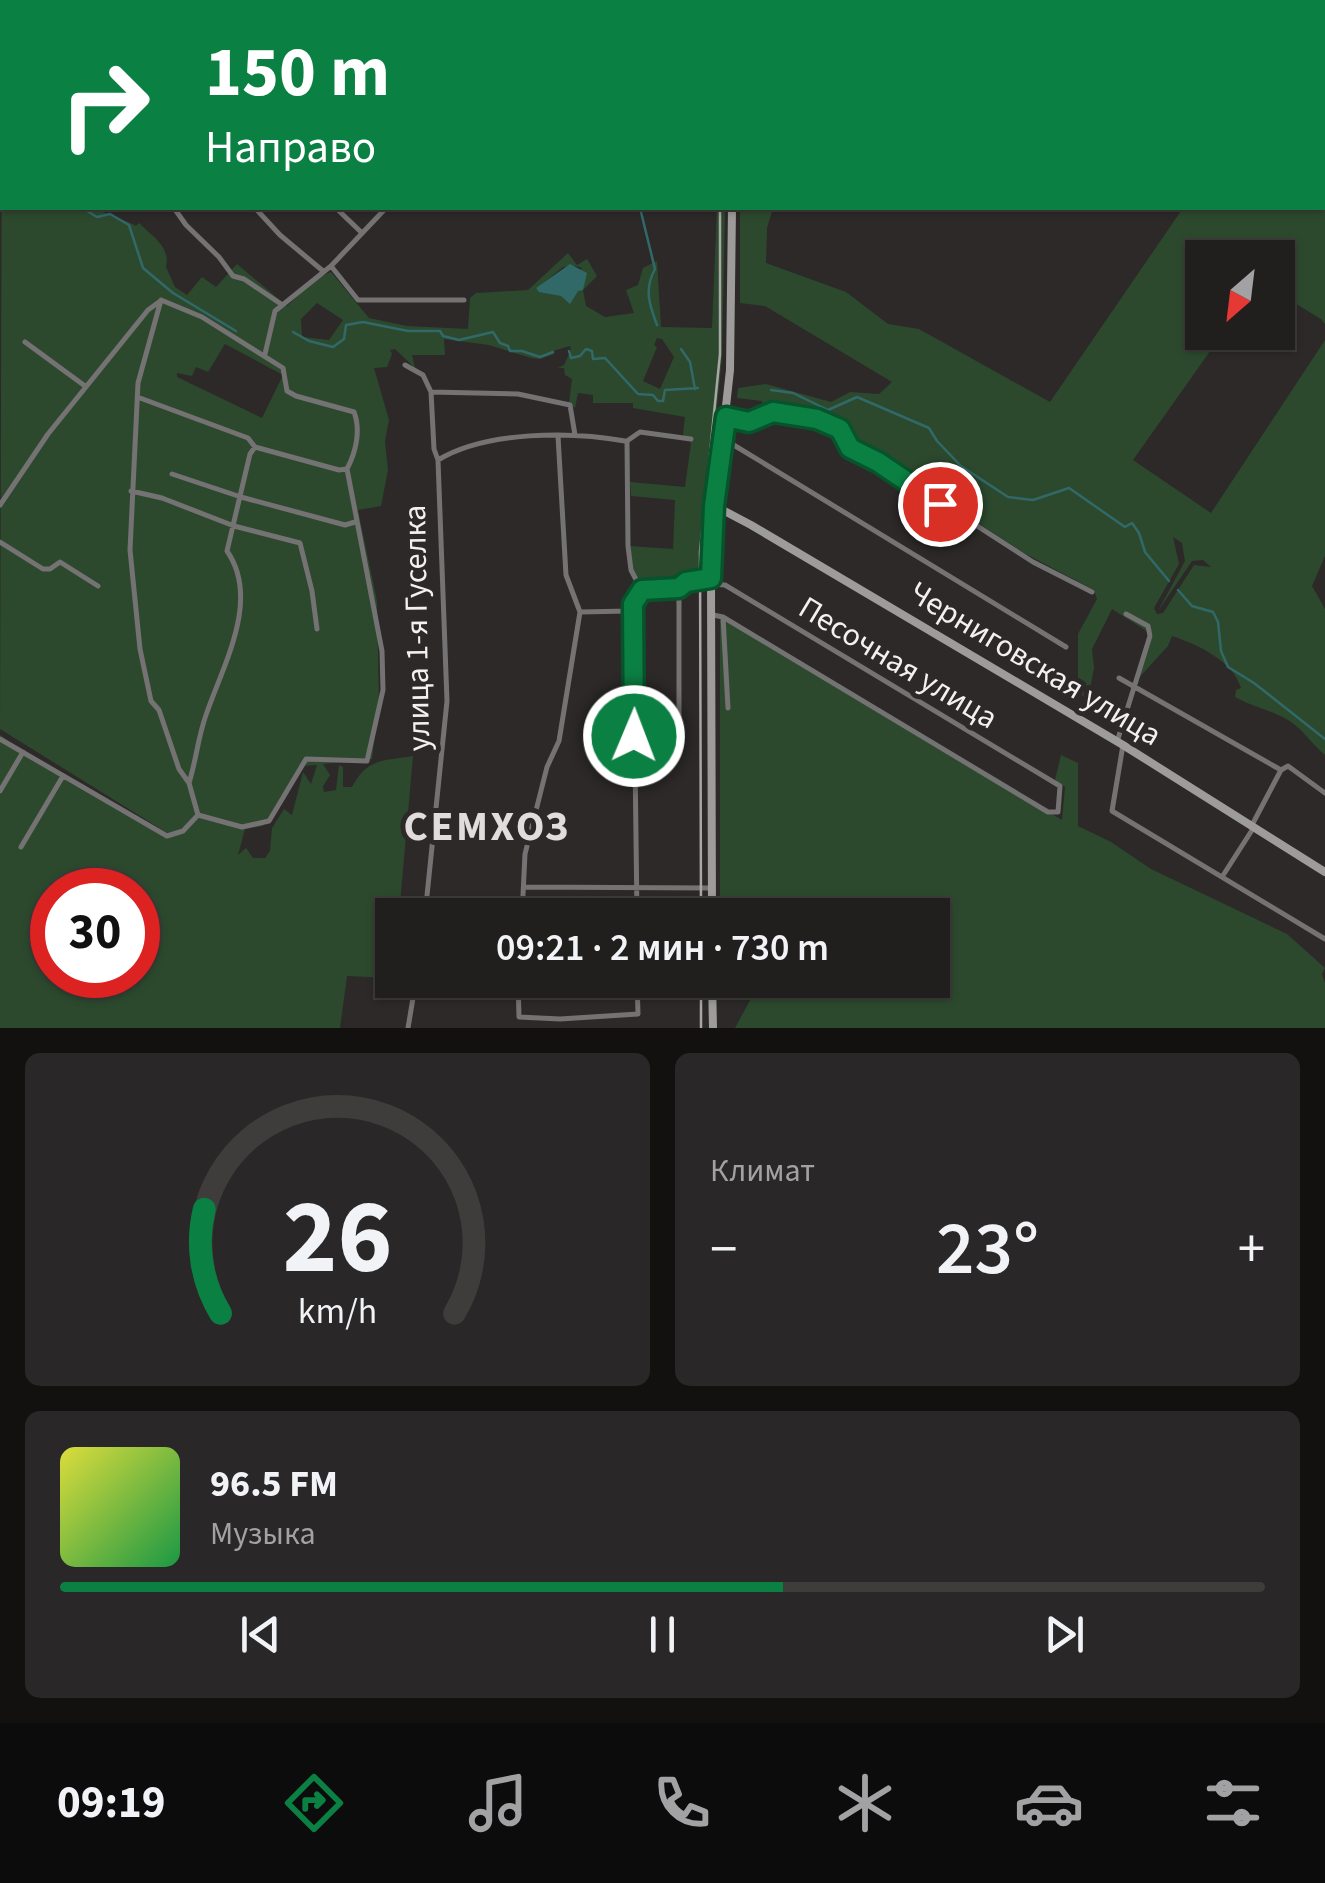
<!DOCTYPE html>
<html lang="ru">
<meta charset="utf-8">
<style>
body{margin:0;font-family:"Source Sans 3",sans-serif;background:#292727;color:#f1f3f6;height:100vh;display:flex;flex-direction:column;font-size:38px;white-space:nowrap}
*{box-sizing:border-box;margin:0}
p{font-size:32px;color:#a2a2a4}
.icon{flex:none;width:55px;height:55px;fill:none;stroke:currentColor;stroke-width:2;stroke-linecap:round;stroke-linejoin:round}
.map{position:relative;height:1028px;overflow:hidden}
.drawer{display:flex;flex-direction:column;gap:25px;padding:25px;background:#121110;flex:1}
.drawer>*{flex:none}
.banner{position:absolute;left:0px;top:0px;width:1325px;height:210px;box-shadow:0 2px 8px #0004,0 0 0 2px #3e3d3c;background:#0b8043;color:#fff;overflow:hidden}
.needle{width:65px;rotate:208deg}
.controls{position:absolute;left:1185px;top:240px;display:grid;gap:20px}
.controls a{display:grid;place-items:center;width:110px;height:110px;border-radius:0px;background:#211f1e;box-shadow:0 2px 8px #0004,0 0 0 2px #3e3d3c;font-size:50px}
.speed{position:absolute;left:30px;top:868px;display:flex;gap:20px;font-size:50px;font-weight:700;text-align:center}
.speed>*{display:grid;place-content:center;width:130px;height:130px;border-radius:50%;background:#211f1e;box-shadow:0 2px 8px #0004,0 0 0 2px #3e3d3c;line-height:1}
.speed .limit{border:15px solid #d22;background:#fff;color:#111}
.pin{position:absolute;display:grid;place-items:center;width:85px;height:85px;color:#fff;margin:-42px;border:5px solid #fff;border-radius:50%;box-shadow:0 2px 10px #0007}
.me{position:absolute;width:110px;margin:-55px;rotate:1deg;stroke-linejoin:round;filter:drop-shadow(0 0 8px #0008)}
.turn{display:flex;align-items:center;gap:35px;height:210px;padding:0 40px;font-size:45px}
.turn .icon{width:130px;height:130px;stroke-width:2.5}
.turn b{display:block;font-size:70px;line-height:85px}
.big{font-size:75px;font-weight:600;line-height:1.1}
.drawer .widget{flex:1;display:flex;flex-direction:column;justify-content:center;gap:15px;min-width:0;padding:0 35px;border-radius:15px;background:#292727}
.drawer .dial{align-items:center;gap:0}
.dial svg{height:260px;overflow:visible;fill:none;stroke:#3e3d3c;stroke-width:7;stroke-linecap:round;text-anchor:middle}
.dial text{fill:#f1f3f6;stroke:none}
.song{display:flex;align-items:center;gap:30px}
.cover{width:120px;height:120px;border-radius:15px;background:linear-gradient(135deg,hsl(60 70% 55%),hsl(140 70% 35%))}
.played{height:10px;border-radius:5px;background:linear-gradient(90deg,#0b8043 60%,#3e3d3c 60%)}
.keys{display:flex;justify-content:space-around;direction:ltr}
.heat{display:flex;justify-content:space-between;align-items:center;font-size:55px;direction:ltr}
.drawer .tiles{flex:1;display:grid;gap:25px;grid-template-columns:1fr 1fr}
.widget:last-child{grid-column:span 2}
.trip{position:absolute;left:375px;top:898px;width:575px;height:100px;border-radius:0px;background:#211f1e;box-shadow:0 2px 8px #0004,0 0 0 2px #3e3d3c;font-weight:600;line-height:100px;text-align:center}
.tabs{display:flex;height:160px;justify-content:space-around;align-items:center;background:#0d0c0c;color:#a2a2a4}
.tabs .icon{width:70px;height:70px}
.tabs .selected{color:#0b8043}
.tabs b{font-size:45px;color:#f1f3f6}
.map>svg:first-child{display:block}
.green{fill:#2c492e;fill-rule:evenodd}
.water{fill:#316969}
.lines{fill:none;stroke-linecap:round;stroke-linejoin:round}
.stream{stroke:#316969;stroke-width:2.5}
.street{stroke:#747272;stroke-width:5}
.secondary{stroke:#9e9b9b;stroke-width:8}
.tram{stroke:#a9a7a6;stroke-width:2.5}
.route-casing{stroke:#07532c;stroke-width:25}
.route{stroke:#0b8043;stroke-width:18}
.labels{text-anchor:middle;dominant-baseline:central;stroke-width:10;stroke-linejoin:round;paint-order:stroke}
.street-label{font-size:32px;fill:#f3f1f0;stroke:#2c2928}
.district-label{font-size:42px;font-weight:bold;letter-spacing:2.5px;fill:#e1dddc;stroke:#2c2928}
</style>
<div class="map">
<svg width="1325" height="1028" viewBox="0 0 1325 1028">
<rect width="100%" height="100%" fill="#2c2928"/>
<path class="green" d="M 737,0 L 1325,0 L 1325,324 L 1321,319 L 1278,293 L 1278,258 L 1202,258 L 1202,332 L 1223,333 L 1133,460 L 1211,513 L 1325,340 L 1325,556 L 1312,586 L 1325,609 L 1325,755 C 1314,746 1306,734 1295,725 C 1278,711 1254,708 1235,697 L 1236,690 L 1241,688 C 1233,661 1197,644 1172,636 L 1168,646 L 1135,682 L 1153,635 L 1112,609 L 1092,649 L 1094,668 L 1088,699 L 1078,693 L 1078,634 L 1097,599 L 1094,590 L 1024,553 L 915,482 L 851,446 L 841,426 L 822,417 L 796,413 L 773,410 L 763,413 L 762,401 L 737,398 L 738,388 L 766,384 L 831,402 L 850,392 L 879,394 L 892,382 L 765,306 L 740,303 L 740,208 L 773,208 L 767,228 L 766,263 L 846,292 L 888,324 L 919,329 L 1050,402 L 1183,208 L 1322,208 L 1322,2 L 736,2 ZM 1173,537 L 1182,543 L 1185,561 L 1158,611 L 1192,561 L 1203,560 L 1211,567 L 1194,565 L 1163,613 L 1157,614 L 1154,608 L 1179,564 Z
M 2,65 L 2,208 L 97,208 C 106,216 124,219 136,226 L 139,223 C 152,236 171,247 166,267 L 175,287 L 187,295 L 202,277 L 216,287 L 237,264 L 287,306 L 317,278 L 331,272 L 369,318 L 407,326 L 468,329 L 470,298 L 476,293 L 528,290 L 568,253 L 577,265 L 587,259 L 597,276 L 583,290 L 586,306 L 605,317 L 634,313 L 626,290 L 638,285 L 643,268 L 657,261 L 661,327 L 712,328 L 717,208 L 725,208 L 722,357 L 701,575 L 672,586 L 643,588 L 633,569 L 630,546 L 673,549 L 675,500 L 631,496 L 630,482 L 685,487 L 691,443 L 683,434 L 685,417 L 633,408 L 633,403 L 593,403 L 593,395 L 578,393 L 575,408 L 569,403 L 572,379 L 565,375 L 564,368 L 558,368 L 564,365 L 571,350 L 570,346 L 553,351 L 554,354 L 540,359 L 531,358 L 489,345 L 444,339 L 445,355 L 412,355 L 415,368 L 395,349 L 390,350 L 392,354 L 387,367 L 374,368 L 389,420 L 385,441 L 388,470 L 381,506 L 358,510 L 377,601 L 379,705 L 372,759 L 323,764 L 330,775 L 323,786 L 324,792 L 336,790 L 339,765 L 343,767 L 343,787 L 352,787 C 367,758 383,761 413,756 L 399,915 L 392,915 L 392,978 L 347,976 L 340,1028 L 0,1028 L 0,735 L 23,752 L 167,836 L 169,834 L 0,729 ZM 575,266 L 582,268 L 562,296 L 536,289 L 563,267 ZM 317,303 L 343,320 L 329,340 L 302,337 L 301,319 ZM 657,338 L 662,339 L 674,357 L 660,389 L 643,381 L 657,347 L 654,345 ZM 225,344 L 283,375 L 262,418 L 177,377 L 177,373 L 192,376 L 196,367 L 208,372 ZM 317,765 L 311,784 L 303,772 L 292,815 L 284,809 L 272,828 L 270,851 L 265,858 L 253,858 L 246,848 L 238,855 L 245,829 L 263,826 L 299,766 ZM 52,890 L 138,890 L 138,975 L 52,975 Z
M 723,618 L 1062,820 L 1065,787 L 1055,780 L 1061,755 L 1078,763 L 1078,826 L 1111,842 L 1151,869 L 1287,934 L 1325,968 L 1322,974 L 1325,983 L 1325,1028 L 735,1028 L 755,991 L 737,980 L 932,980 L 932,915 L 720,915 L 720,620 Z"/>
<path class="water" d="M 570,264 L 587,273 L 583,290 L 578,291 L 570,304 L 561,296 L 539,292 L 536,288 Z"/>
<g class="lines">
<path class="stream" d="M 0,182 L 2,183
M 82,208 L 97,217 L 110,214 L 129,225 L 143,268 L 173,293 L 236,331
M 640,208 L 655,269 C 644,289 649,304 657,325
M 293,332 L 309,341 L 333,347 L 344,339 L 346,325 L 363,322 L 408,331 L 440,331 L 443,336 L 459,340 L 493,332 L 500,343 L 508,346 L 510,351 L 522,351 L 540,357 L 553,352
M 681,349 L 690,362 L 695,389
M 569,351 L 571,358 L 580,356 L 586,349 L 592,351 L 593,359 L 605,358 L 638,394 L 653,395 L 658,401 L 663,401 L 665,390 L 698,388
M 771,390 L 793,393 L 828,410 L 857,397 L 929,428 L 937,441 L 961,466 L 1008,497 L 1033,500 L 1069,488 L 1125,527 L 1132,523 L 1139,533 L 1145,552 L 1169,581
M 1178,590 L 1192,606 L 1213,612 L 1218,622 L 1221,651 L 1228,667 L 1254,683 L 1325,739"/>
<path class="street" d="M 18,0 L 21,2
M 371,0 L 373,2
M 292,2 L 294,0
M 515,2 L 516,0
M 641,2 L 642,0
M 0,87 L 2,89
M 174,208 L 186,225 L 219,257 L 233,276 L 244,279 L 281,304
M 255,208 L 280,235 L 323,271
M 336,208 L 362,233
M 331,266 L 358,300 L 464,300
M 161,300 L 202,317 L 283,368 L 287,391 L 296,396 L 354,412 C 361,430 356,452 347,469 L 382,651 L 383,690 L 367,761 L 306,759 L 269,821 L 242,827 L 198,815
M 161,300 L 138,383 L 130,550 L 140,649 L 151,701 L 159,710 L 179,769 L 189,783 L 198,815
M 25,342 L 85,386
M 265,354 L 275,311 L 331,266 L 386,208
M 405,365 L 423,375 L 431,392 L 434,449 L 438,460 L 447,701 L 425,915
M 431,392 L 518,394 L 570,405 L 575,435
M 140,398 L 248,438 L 255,447 L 339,470 L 347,469
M 725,417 L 749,421 L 773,412 L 795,414 L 840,429 L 849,447 L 878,462 L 1033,562 L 1092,592
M 722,442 L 732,444 L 1066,647
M 438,460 C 486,431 571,431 625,441
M 172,474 L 241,497 L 345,525 L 355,522
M 131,491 L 162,498 L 234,526 L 300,543 L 312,591 L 317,629
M 0,505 L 48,434 L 148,310 L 159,302
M 0,542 L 43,569 L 50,569 L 60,562 L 98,586
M 711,584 L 725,585 L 1060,786 L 1058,812 L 1048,812 L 723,617 L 713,615
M 679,588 L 679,732
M 642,591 L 631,570 L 628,546 L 627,441 L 640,432 L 691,439
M 642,591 L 679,588 L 686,582 L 711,579
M 580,612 L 628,611 L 631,606
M 723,617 L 728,708
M 1119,678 L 1281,770 L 1288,766 L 1325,793
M 0,739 L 167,836 L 183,831 L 198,815
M 1117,742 L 1150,636 L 1148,626 L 1126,614
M 1123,745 L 1112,811 L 1325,939
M 189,783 C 196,761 198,737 206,715 C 223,665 261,600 227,551 L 250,454 L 255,447
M 0,791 L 23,752
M 1252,825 L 1281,770
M 21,847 L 63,776
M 1222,877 L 1254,827
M 524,887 L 711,888
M 522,915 L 525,854 L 547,767 L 559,741 L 580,612 L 566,575 L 558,436
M 637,915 L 633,604 L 642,591
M 518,980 L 519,1017 L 560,1019 L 638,1014 L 637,980
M 408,1028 L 416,980"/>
<path class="secondary" d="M 136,0 L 144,0
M 576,2 L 577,0
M 732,2 L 733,0
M 715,506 L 751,525 L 1123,745 L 1325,872
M 712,915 L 711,584 L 715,506 L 730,370 L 732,208
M 712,980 L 713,1028"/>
<path class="tram" d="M 721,2 L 722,0
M 701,915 L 700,552 L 720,354 L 720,208
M 701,1028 L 701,980"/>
</g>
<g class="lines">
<g class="route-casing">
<path id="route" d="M 634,736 L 633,604 L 642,590 L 679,588 L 686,582 L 711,578 L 714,506 L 726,417 L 749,422 L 773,412 L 817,419 L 840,429 L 850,448 L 878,462 L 940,504"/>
</g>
<use href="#route" class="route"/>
</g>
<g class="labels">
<g class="street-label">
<text transform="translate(417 628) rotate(-91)">улица 1-я Гуселка</text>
<text transform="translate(898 663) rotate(31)">Песочная улица</text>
<text transform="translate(1035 664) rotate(31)">Черниговская улица</text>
</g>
<g class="district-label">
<text x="487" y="827">СЕМХОЗ</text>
</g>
</g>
</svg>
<div class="controls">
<a><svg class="needle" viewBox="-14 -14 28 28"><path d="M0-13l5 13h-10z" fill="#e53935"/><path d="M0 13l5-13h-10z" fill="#a2a2a4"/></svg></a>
</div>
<div class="speed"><div class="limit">30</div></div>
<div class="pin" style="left:940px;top:504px;background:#d93025"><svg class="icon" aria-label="arrive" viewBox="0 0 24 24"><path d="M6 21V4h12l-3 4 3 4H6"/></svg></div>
<svg class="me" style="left:634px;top:736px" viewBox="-20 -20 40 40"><circle r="17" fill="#0b8043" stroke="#fff" stroke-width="3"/><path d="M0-11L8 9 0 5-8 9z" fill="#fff"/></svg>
<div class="trip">09:21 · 2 мин · 730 m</div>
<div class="banner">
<div class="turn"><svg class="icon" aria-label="right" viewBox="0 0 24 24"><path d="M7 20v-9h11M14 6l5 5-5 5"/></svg><div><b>150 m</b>Направо</div></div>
</div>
</div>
<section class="drawer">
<div class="tiles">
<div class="widget dial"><svg viewBox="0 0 100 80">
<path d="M14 69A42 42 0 1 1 86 69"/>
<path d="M14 69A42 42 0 0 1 9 37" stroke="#0b8043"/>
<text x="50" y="56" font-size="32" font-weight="700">26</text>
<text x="50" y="72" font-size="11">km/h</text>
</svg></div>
<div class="widget"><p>Климат</p>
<div class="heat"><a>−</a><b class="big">23°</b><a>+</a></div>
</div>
<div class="widget">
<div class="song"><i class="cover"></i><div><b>96.5 FM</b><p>Музыка</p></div></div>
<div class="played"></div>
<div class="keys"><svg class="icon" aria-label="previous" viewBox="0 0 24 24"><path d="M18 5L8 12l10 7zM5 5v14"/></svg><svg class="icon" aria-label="pause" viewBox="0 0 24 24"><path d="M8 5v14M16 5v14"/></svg><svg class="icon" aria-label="next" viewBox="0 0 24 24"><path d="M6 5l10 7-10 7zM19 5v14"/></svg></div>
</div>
</div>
</section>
<nav class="tabs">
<b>09:19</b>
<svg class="icon selected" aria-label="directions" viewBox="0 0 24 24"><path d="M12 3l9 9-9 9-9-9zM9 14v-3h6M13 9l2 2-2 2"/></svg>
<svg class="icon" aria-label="music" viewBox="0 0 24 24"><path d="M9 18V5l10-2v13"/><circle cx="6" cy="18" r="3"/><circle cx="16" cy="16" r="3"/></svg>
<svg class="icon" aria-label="phone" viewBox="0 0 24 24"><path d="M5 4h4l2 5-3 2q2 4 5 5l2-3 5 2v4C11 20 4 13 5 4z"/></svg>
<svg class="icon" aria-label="climate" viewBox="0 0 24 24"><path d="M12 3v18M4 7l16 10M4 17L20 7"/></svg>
<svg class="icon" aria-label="car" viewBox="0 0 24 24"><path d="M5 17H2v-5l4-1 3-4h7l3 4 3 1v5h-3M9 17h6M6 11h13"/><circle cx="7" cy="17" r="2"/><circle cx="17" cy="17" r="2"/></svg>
<svg class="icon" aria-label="filters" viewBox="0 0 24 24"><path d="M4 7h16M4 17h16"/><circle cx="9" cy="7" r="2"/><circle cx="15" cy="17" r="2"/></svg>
</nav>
